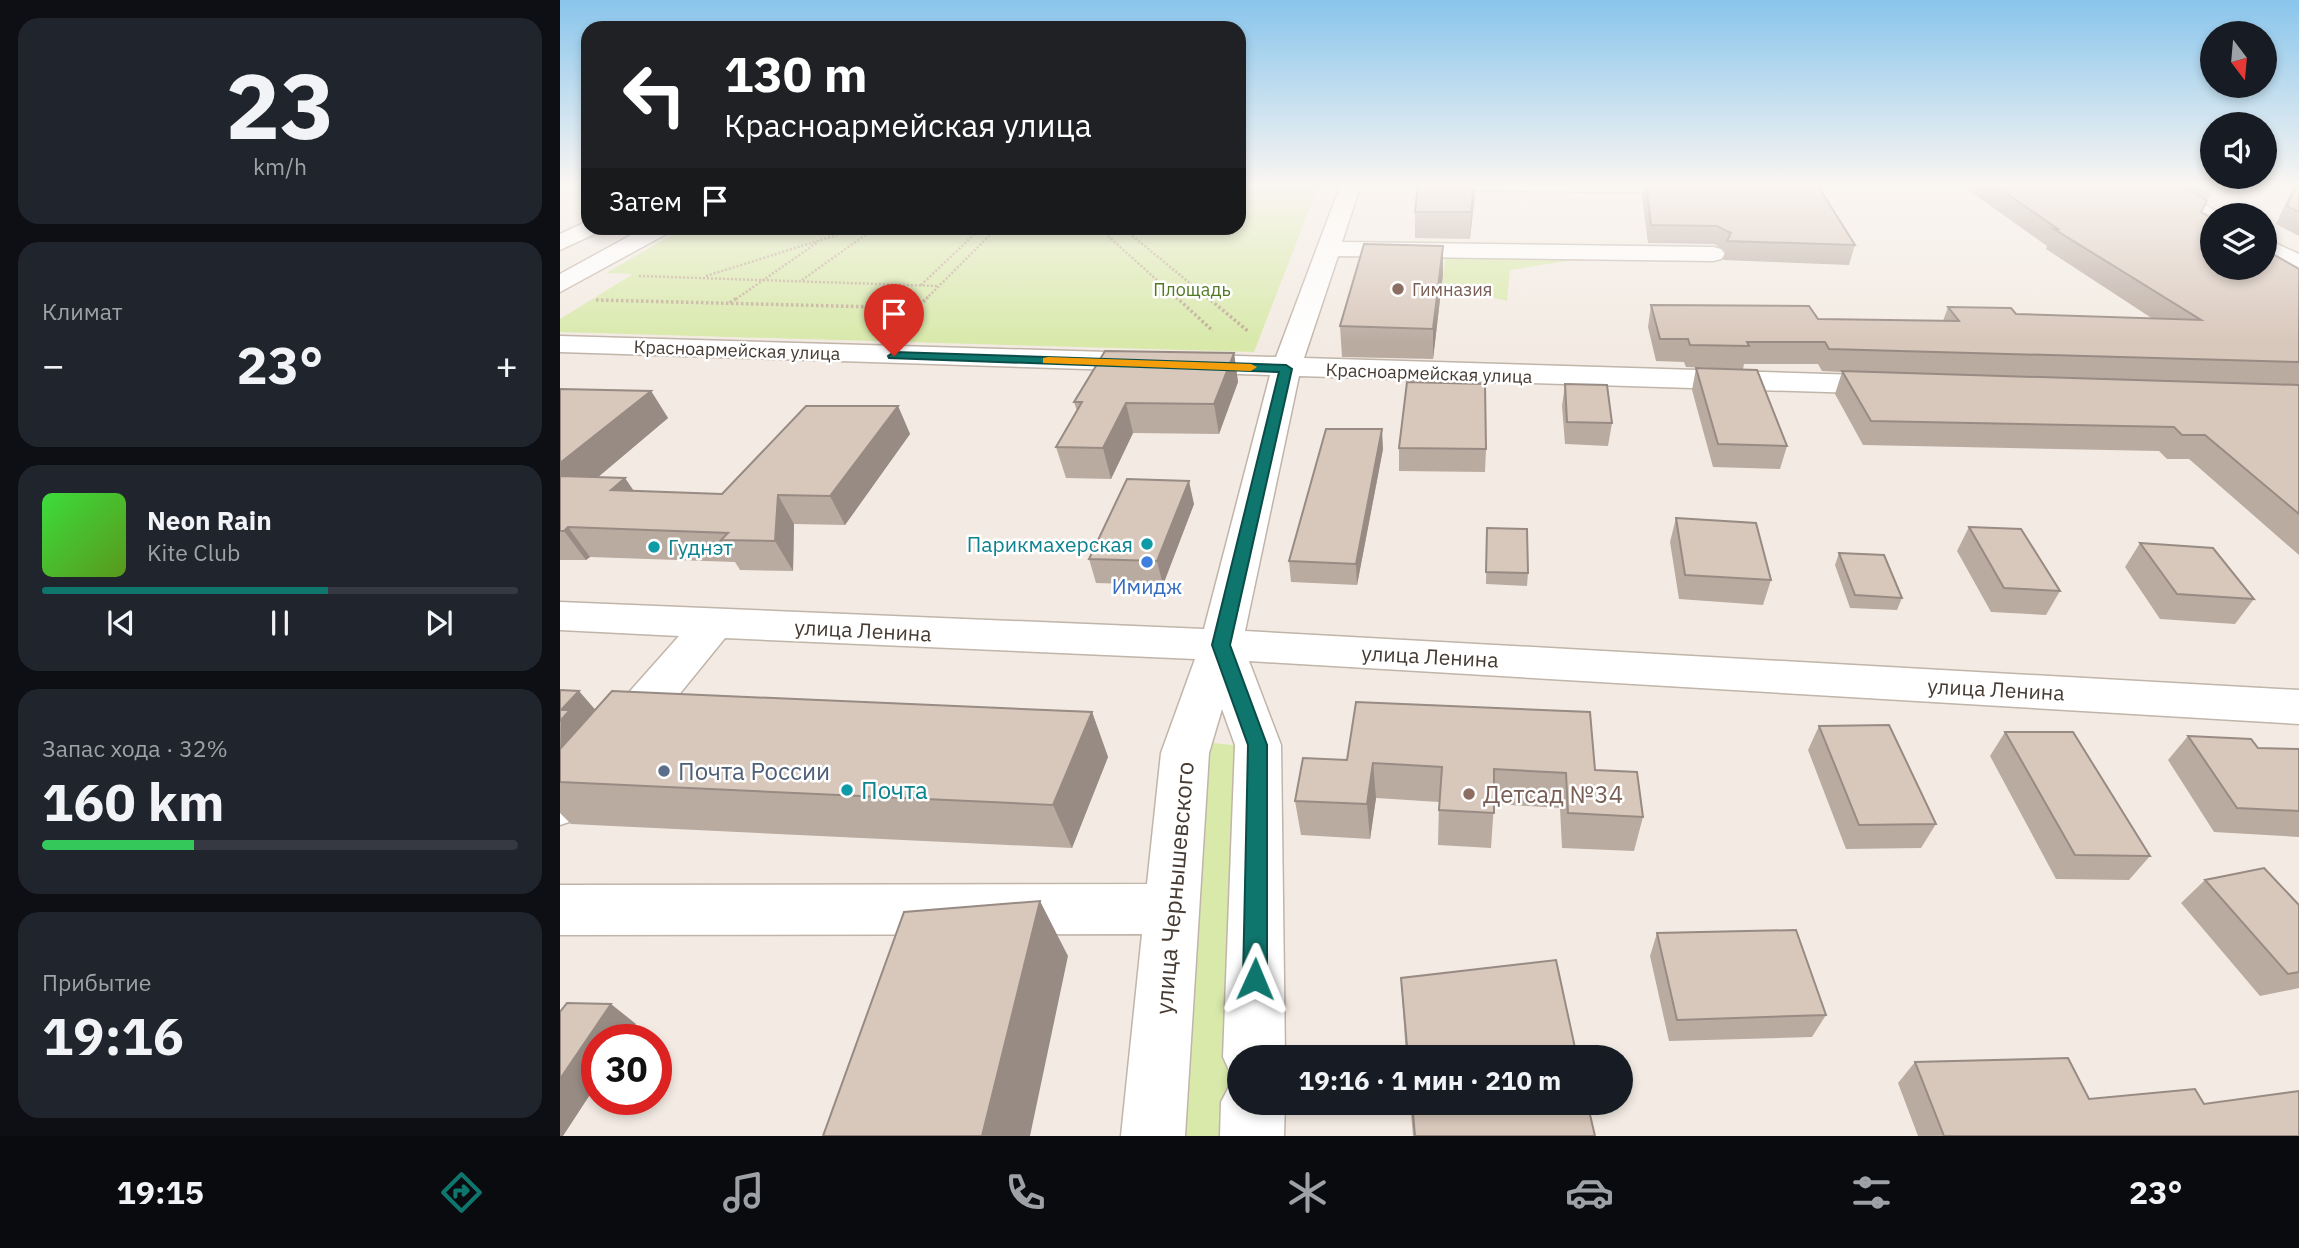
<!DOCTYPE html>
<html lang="ru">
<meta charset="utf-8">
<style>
body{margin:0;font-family:"IBM Plex Sans",sans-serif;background:#20242c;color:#f1f3f6;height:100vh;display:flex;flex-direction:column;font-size:26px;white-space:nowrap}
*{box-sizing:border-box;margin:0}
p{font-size:23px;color:#9ea1a6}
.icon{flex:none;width:38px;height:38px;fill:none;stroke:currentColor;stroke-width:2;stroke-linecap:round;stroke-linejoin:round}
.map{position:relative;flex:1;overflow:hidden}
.sheet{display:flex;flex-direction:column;gap:18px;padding:18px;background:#0d0f14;width:560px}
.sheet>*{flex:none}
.top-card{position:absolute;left:21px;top:21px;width:665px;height:214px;border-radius:21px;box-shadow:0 4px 10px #0003;background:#202124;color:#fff;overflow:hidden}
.needle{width:46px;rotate:164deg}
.buttons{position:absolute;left:1640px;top:21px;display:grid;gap:14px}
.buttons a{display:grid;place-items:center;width:77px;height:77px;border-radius:50%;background:#171b24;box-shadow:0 4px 10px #0003;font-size:35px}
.speed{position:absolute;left:21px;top:1024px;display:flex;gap:14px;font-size:35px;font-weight:700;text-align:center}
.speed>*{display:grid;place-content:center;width:91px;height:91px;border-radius:50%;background:#171b24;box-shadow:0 4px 10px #0003;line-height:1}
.speed .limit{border:10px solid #d22;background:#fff;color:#111}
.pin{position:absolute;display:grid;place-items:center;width:60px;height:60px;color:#fff;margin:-72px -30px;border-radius:50% 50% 50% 0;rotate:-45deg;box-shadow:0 0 7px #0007}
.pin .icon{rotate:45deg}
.me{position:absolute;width:77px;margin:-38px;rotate:1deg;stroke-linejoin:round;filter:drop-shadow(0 0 5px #0008)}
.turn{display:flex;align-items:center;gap:24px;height:147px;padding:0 28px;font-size:32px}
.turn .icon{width:91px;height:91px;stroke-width:2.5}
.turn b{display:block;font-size:49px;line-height:60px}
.then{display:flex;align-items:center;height:66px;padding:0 28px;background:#0003;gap:14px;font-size:26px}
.big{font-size:52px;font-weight:800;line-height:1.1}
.sheet .widget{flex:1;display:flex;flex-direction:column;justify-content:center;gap:10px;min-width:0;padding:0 24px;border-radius:21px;background:#20242c}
.sheet .dial{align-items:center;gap:0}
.dial b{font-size:91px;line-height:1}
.song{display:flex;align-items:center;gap:21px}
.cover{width:84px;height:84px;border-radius:10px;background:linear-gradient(135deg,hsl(120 70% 55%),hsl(90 70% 35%))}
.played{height:7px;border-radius:4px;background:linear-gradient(90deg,#0f766e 60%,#363941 60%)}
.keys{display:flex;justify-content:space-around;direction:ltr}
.heat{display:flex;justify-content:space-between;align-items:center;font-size:38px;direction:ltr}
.charge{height:10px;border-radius:5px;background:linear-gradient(90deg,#34c759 32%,#363941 0)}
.trip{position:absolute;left:667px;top:1045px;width:406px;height:70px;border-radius:35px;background:#171b24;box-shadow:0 4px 10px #0003;font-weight:800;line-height:70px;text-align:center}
.dock{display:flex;height:112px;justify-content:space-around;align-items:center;background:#090b0e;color:#9ea1a6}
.dock .icon{width:49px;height:49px}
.dock .on{color:#0f766e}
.dock b{font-size:32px;color:#f1f3f6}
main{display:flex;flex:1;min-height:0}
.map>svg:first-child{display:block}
.green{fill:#d8e9aa}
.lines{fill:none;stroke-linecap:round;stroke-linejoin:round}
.minor-casing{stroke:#c1b4a9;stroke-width:3}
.path-far1{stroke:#c1aa96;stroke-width:2.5;stroke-dasharray:2 2;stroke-linecap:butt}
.path{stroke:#c1aa96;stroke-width:3.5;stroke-dasharray:2.5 2.5;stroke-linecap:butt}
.minor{fill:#fff;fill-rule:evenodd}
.wall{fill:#baaba1}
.shaded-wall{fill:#978b83}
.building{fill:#d8c7bb;stroke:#978b83;stroke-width:2}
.route{fill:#0f766e;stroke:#0a4d48;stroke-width:2}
.slow{fill:#f59e0b}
.education-dot{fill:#8d6e63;stroke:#fff;stroke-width:2.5}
.culture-dot{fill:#0f9aa8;stroke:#fff;stroke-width:2.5}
.shop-dot{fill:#3f7fe0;stroke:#fff;stroke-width:2.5}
.service-dot{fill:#5c6f8a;stroke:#fff;stroke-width:2.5}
.labels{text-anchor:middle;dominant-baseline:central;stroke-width:5;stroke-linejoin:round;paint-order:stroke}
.far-park-label{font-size:18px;fill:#537824;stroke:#fff}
.far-education-label{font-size:18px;fill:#785e54;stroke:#fff;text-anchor:start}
.far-street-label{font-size:18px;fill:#453b33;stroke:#fff}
.culture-label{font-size:21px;fill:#0d838f;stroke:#fff;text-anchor:end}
.shop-label{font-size:21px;fill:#366cbe;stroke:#fff}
.street-label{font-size:21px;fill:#453b33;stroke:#fff}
.near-service-label{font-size:24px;fill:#4e5e75;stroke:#fff;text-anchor:start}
.near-culture-label{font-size:24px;fill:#0d838f;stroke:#fff;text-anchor:start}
.near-education-label{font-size:24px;fill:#785e54;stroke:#fff;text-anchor:start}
.near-street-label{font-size:24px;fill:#453b33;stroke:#fff}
</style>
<main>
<section class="sheet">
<div class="widget dial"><b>23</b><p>km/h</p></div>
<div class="widget"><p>Климат</p>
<div class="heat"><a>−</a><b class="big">23°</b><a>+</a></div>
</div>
<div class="widget">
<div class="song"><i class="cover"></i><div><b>Neon Rain</b><p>Kite Club</p></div></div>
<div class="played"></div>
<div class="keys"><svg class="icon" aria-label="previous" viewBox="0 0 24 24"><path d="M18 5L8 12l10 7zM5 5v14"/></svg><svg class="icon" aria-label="pause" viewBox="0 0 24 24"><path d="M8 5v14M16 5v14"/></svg><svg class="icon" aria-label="next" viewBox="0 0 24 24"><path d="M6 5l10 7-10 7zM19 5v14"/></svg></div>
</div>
<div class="widget"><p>Запас хода · 32%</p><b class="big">160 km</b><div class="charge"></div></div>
<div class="widget"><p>Прибытие</p><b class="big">19:16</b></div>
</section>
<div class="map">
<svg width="1739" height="1136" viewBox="0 0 1739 1136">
<rect width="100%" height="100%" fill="#f3ebe3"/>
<path class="green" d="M 679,184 L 759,184 L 694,352 L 0,332 L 0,319 L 73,274 L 46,273 L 124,228 L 679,228 Z
M 886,252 L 1045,255 L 950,270 L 947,301 L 882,285 Z
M 643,742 L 682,746 L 669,1136 L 625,1136 Z"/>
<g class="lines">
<g class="minor-casing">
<path id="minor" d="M 781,184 L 801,184 L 782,242 L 1153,247 L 1161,249 L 1165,254 L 1161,259 L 1153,261 L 778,256 L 744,358 L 1331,376 L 1342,379 L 1346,385 L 1342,391 L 1331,394 L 739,376 L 685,631 L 1739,690 L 1739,724 L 689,661 L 721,745 L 725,1057 L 679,1057 L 679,1102 L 725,1102 L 724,1136 L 660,1136 L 661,1102 L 673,1079 L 663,1057 L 675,745 L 662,709 L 649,753 L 625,1136 L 561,1136 L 582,934 L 0,935 L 0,885 L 587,884 L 601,753 L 635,659 L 165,638 L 18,819 L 0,825 L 0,770 L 119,636 L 0,630 L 0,602 L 644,629 L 710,375 L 0,352 L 0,336 L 716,357 Z
M 852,184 L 1195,184 L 1196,187 L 1186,193 L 862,190 Z
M 1583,184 L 1609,184 L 1663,215 L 1652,215 L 1652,223 L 1644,221 Z
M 28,221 L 28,228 L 40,228 L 37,233 L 0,250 L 0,234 Z
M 84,228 L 111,228 L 108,233 L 0,292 L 0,274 Z
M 1704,238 L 1739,254 L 1739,270 L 1704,255 Z"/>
</g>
<path class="path-far1" d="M 679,186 L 755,188
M 539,228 L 618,299
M 563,228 L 649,299
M 268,235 L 278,228
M 79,276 L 378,286
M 146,276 L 299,228
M 242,280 L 315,228
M 361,285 L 421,228
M 176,299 L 258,242
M 366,299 L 437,228"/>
<path class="path" d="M 616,297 L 653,331
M 647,297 L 689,332
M 36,300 L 357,308 L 368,297
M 170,303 L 178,297"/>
<use href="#minor" class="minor"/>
</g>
<path class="wall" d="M 1084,184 L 1209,184 L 1295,245 L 1289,265 L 1163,260 L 1165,251 L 1154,244 L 1088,243 L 1082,196 Z
M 1400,184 L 1656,184 L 1641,212 L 1739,269 L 1739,555 L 1629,459 L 1607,459 L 1599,451 L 1303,445 L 1275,394 L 1282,372 L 1262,371 L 1258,364 L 1184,364 L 1183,369 L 1126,367 L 1124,362 L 1096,361 L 1088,327 L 1091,305 L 1258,319 L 1383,321 L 1388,307 L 1456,314 L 1593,319 L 1486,249 L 1487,246 Z
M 1736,184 L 1739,184 L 1739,236 L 1716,224 L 1728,198 Z
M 915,193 L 910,239 L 855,238 L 855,212 Z
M 883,246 L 883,274 L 873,359 L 782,357 L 780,326 Z
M 674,353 L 678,382 L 659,434 L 573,433 L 551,479 L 506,478 L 496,447 L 517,411 L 514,402 Z
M 1136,368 L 1227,446 L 1220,469 L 1153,467 L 1132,390 Z
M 1005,384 L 1052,423 L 1048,446 L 1005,444 L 1002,406 Z
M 0,389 L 91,391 L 108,418 L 38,477 L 74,491 L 162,494 L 338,406 L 350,434 L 285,525 L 234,524 L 233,571 L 180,570 L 175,562 L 30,557 L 26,560 L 0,560 Z
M 839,448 L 926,449 L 925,472 L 839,471 Z
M 823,449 L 797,585 L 731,582 L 729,561 Z
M 634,504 L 603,585 L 536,583 L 529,559 Z
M 1116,518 L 1211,580 L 1203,605 L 1119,599 L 1110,542 Z
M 1409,527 L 1500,591 L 1486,615 L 1431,612 L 1397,551 Z
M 927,528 L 968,573 L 967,586 L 926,584 Z
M 1580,543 L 1694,599 L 1675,624 L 1600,619 L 1565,567 Z
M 1279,553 L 1342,598 L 1337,610 L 1290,608 L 1275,565 Z
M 0,690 L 35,709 L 532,712 L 548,757 L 512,848 L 11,824 L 0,813 Z
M 1259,726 L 1376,824 L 1361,848 L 1286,849 L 1248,750 Z
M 1445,732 L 1590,856 L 1569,880 L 1496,879 L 1430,756 Z
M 1628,736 L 1698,748 L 1739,749 L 1739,837 L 1654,832 L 1608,760 Z
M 743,758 L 1035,770 L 1083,817 L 1074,851 L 1002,848 L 1000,808 L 934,804 L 931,848 L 878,845 L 879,802 L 816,798 L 810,839 L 741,835 L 735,801 Z
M 1645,880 L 1739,905 L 1739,988 L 1700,996 L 1621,903 Z
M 1097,933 L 1266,1015 L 1252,1037 L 1109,1041 L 1090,956 Z
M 841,978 L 1017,1057 L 846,1057 Z
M 1355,1062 L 1529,1099 L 1644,1104 L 1739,1136 L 1358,1136 L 1338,1083 Z
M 850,1102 L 1027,1102 L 1035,1136 L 853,1136 Z"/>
<path class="shaded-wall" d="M 914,184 L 915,184 L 915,193 L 910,239 L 911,212 Z
M 883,246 L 883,274 L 873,359 L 873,329 Z
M 674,353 L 678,382 L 659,434 L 654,404 Z
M 91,391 L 108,418 L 5,505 L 0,497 L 0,463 Z
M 566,403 L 573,433 L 551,479 L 543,448 Z
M 338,406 L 350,434 L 285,525 L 270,496 Z
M 822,429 L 823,449 L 797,585 L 796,564 Z
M 65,478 L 85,507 L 51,490 Z
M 629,481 L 634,504 L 603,585 L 597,561 Z
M 218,495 L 234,524 L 233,571 L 215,541 Z
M 8,527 L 30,557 L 26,560 L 4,531 Z
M 19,691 L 39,714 L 0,767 L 1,710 Z
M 532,712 L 548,757 L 512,848 L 493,805 Z
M 813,763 L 816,798 L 810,839 L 807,804 Z
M 480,901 L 508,956 L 470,1136 L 422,1136 Z
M 51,1004 L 76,1024 L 66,1040 L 37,1040 L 37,1084 L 3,1136 L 0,1136 L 0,1079 Z"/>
<path class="building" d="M 858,184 L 914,184 L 911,212 L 855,212 Z
M 1086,184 L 1209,184 L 1258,186 L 1295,245 L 1167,241 L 1171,233 L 1157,226 L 1091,225 Z
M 1433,184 L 1619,184 L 1647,201 L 1641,212 L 1652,218 L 1652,268 L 1704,268 L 1704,249 L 1739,269 L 1739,362 L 1269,349 L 1265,342 L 1187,342 L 1189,346 L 1130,345 L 1128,339 L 1100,339 L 1091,305 L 1249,306 L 1258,319 L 1399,321 L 1388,307 L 1451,308 L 1456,314 L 1641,320 L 1494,229 L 1498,229 Z
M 1736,184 L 1739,184 L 1739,212 L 1727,206 Z
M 804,244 L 883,246 L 873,329 L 780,326 Z
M 545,351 L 674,353 L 654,404 L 566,403 L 543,448 L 496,447 L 522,402 L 514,402 Z
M 1136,368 L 1197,370 L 1227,446 L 1158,444 Z
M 1282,371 L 1739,385 L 1739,514 L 1645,435 L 1622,435 L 1614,427 L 1311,421 Z
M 847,382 L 925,384 L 926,449 L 839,448 Z
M 1005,384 L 1047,385 L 1052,423 L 1007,422 Z
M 0,389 L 91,391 L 0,463 Z
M 246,406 L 338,406 L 270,496 L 218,495 L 215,541 L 161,540 L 168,533 L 8,527 L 4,531 L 0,531 L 0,476 L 65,478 L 51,490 L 162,494 Z
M 766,429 L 822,429 L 796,564 L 729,561 Z
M 567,479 L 629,481 L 597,561 L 529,559 Z
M 1116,518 L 1196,523 L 1211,580 L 1125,575 Z
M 1409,527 L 1461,529 L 1500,591 L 1444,588 Z
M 927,528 L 967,529 L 968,573 L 926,572 Z
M 1580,543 L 1653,548 L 1694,599 L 1617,594 Z
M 1279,553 L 1324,555 L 1342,598 L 1295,595 Z
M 0,690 L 19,691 L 1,710 L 10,710 L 0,721 Z
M 52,691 L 532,712 L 493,805 L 0,782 L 0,749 Z
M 796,702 L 1030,712 L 1035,770 L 1077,772 L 1083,817 L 1008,813 L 1006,773 L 934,769 L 934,813 L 879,810 L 882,767 L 813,763 L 807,804 L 735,801 L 743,758 L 787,760 Z
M 1329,725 L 1376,824 L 1299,825 L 1259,726 Z
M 1445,732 L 1513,732 L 1590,856 L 1515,855 Z
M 1628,736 L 1691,739 L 1698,748 L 1739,749 L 1739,811 L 1677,808 Z
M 1704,868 L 1739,905 L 1739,972 L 1728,974 L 1645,880 Z
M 480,901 L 422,1136 L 263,1136 L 344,912 Z
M 1236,930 L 1266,1015 L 1117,1020 L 1097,933 Z
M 996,960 L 1017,1057 L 848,1057 L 841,978 Z
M 7,1003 L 51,1004 L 0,1079 L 0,1012 Z
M 1508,1058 L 1529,1099 L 1635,1089 L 1644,1104 L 1739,1091 L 1739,1136 L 1384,1136 L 1355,1062 Z
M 852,1102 L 1027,1102 L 1035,1136 L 855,1136 Z"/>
<linearGradient id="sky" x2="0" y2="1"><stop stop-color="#89c5ec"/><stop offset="0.54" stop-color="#faf6f2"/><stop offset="1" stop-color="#faf6f2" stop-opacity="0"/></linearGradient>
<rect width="1739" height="343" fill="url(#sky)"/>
<path class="route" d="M 334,352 L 726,365 L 732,369 L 670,645 L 707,745 L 707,979 L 703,987 L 695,991 L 686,987 L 683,979 L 688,745 L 652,645 L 719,372 L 329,358 L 328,356 Z"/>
<path class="slow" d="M 488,357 L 691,364 L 697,367 L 691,371 L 483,363 L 483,358 Z"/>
<g class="education-dot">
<circle cx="838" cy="289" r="7"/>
<circle cx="909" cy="794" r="7"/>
</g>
<g class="culture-dot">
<circle cx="587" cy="544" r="7"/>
<circle cx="94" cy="547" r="7"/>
<circle cx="287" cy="790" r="7"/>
</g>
<circle class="shop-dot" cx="587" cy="562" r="7"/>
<circle class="service-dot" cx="104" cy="771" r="7"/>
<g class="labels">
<g class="far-park-label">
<text x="632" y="289">Площадь</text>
</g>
<g class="far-education-label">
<text x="852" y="289">Гимназия</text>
</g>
<g class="far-street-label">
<text transform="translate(177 350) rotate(2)">Красноармейская улица</text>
<text transform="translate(869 373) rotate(2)">Красноармейская улица</text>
</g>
<g class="culture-label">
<text x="573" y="544">Парикмахерская</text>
<text x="108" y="547" text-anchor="start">Гуднэт</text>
</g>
<g class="shop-label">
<text x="587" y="586">Имидж</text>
</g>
<g class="street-label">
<text transform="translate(303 630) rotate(3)">улица Ленина</text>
<text transform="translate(870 656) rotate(3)">улица Ленина</text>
<text transform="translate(1436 689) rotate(3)">улица Ленина</text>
</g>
<g class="near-service-label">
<text x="118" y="771">Почта России</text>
</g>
<g class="near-culture-label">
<text x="301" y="790">Почта</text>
</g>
<g class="near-education-label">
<text x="923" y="794">Детсад №34</text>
</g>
<g class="near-street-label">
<text transform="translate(614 888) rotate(-85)">улица Чернышевского</text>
</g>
</g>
</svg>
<div class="buttons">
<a><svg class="needle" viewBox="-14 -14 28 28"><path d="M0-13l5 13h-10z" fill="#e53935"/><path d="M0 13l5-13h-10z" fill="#9ea1a6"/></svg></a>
<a><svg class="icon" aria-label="sound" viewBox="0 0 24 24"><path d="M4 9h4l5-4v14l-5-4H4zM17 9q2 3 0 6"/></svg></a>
<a><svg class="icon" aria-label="layers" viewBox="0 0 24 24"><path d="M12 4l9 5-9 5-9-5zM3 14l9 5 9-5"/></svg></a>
</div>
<div class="speed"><div class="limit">30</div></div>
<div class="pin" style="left:334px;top:356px;background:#d93025"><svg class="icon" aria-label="arrive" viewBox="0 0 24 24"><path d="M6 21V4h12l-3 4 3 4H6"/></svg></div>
<svg class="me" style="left:695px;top:979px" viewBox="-20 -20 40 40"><path d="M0-17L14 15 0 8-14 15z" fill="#0f766e" stroke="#fff" stroke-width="4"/></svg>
<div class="trip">19:16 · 1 мин · 210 m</div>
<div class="top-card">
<div class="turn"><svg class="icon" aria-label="left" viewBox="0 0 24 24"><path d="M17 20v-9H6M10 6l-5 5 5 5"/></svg><div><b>130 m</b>Красноармейская улица</div></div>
<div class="then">Затем<svg class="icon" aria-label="arrive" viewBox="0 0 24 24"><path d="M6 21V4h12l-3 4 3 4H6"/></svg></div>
</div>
</div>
</main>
<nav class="dock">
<b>19:15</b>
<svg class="icon on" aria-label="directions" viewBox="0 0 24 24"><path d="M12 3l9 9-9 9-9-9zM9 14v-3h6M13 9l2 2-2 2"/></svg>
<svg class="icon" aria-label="music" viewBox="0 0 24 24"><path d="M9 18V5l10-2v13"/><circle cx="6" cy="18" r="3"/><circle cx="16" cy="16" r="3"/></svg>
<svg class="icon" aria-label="phone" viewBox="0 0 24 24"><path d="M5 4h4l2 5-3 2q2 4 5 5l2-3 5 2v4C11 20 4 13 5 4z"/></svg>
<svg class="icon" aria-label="climate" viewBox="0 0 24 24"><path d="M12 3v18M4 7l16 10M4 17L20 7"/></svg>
<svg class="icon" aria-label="car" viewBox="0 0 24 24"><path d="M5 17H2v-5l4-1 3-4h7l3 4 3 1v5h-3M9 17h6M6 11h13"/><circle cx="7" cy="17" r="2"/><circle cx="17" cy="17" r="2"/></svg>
<svg class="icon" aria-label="filters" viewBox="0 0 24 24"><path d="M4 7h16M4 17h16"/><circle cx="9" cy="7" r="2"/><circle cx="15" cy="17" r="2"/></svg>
<b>23°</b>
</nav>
